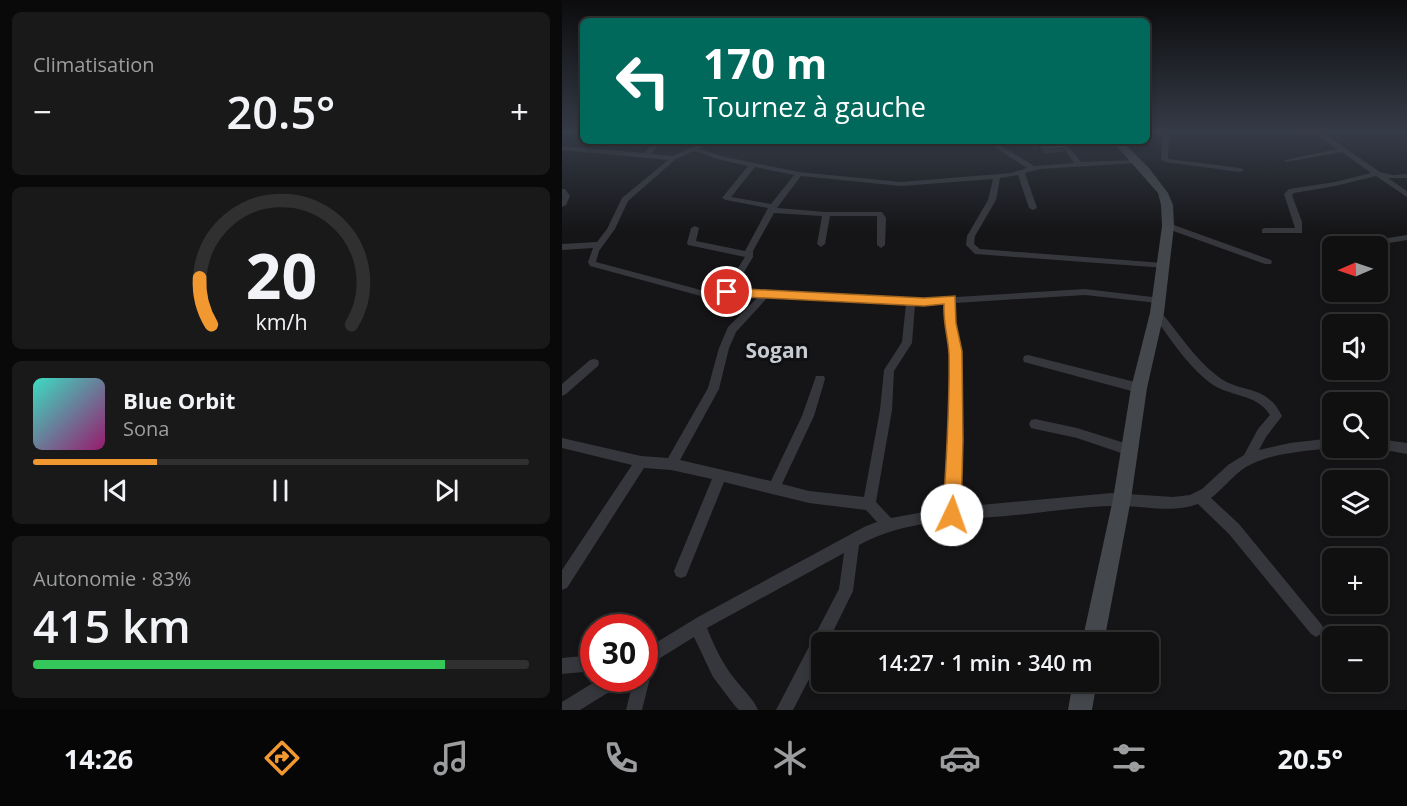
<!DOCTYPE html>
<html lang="fr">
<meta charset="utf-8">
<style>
body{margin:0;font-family:"Open Sans",sans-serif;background:#19191a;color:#f1f3f6;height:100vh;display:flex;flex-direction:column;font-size:22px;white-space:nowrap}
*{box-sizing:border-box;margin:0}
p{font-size:20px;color:#9c9d9f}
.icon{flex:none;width:33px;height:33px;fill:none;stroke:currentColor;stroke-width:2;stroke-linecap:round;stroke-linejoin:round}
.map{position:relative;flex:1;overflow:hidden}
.sheet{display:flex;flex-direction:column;gap:12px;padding:12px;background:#090909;width:562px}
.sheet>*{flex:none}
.hud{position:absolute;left:18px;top:18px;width:570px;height:126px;border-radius:9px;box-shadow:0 3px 9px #0003,0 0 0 2px #303031;background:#00695c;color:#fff;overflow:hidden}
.needle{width:39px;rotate:268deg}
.tools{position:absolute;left:760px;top:236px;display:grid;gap:12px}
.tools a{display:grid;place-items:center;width:66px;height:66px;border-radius:9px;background:#101011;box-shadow:0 3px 9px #0003,0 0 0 2px #303031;font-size:30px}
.speed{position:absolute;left:18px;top:614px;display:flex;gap:12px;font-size:30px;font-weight:700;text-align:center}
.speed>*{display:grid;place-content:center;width:78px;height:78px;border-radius:50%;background:#101011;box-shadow:0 3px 9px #0003,0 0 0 2px #303031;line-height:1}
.speed .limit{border:9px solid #d22;background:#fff;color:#111}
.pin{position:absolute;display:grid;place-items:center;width:51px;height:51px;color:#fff;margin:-26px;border:3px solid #fff;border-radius:50%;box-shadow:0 2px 6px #0007}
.me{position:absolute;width:66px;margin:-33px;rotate:3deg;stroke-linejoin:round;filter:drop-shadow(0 0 4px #0008)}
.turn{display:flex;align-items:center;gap:21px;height:126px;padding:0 24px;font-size:27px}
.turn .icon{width:78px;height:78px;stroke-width:2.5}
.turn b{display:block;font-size:42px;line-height:51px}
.big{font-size:45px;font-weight:600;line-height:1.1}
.sheet .card{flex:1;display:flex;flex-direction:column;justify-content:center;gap:9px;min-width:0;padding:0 21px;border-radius:9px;background:#19191a}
.sheet .dial{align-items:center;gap:0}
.dial svg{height:156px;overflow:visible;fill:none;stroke:#303031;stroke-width:7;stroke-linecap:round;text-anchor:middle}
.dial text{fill:#f1f3f6;stroke:none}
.song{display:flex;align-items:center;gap:18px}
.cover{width:72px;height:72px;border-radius:9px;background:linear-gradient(135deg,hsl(170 70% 55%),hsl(320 70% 35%))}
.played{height:6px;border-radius:3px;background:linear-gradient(90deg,#f29831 25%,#303031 25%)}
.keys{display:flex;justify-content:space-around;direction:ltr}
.heat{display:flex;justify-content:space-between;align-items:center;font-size:33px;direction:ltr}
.charge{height:9px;border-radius:4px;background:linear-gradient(90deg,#34c759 83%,#303031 0)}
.trip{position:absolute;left:249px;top:632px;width:348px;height:60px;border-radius:9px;background:#101011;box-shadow:0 3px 9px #0003,0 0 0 2px #303031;font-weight:600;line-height:60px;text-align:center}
.tabs{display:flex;height:96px;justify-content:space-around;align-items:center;background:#060607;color:#9c9d9f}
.tabs .icon{width:42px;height:42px}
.tabs .active{color:#f29831}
.tabs b{font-size:27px;color:#f1f3f6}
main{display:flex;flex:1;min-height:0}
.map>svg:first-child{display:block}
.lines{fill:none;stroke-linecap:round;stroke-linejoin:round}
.street{fill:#36373c;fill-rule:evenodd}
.secondary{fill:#44474c;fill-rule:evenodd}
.wall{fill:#313135}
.shaded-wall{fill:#202023}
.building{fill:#3d3f43;stroke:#4e5055;stroke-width:1.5}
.route{fill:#f29831;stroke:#9d6320;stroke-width:1.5}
.labels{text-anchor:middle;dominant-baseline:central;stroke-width:6;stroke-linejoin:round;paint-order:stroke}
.quarter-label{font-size:21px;font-weight:bold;fill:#c7ccd3;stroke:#101012}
</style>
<main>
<section class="sheet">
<div class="card"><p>Climatisation</p>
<div class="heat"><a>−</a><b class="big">20.5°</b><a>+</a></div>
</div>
<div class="card dial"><svg viewBox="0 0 100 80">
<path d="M14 69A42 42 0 1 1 86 69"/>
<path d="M14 69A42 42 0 0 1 8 45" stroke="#f29831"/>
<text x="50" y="56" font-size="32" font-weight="700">20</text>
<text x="50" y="72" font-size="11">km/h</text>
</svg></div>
<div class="card">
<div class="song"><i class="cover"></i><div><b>Blue Orbit</b><p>Sona</p></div></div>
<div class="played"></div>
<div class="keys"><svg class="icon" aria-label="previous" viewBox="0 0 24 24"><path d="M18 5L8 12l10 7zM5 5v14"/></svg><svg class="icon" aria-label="pause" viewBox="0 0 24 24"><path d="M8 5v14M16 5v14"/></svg><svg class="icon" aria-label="next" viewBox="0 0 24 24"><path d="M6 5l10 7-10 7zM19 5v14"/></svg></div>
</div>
<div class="card"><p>Autonomie · 83%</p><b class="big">415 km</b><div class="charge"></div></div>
</section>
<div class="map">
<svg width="845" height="710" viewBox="0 0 845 710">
<rect width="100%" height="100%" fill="#151517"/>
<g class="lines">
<path class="street" d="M 601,133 L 607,133 L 606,158 L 607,159 L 678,168 L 682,170 L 678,172 L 603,162 L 599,159 Z
M 735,133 L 761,133 L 818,172 L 831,175 L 845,174 L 845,178 L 826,178 L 845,191 L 845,197 L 814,176 L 773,186 L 732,193 L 730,195 L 740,222 L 740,233 L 700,233 L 700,229 L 703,228 L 733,228 L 722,194 L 727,189 L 773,182 L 809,173 L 780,152 L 723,162 L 723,160 L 775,149 L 756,135 L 738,135 Z
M 93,141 L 100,141 L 89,154 L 111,156 L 143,141 L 151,141 L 137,149 L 163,157 L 237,172 L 339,182 L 449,173 L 465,168 L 423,141 L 431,141 L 472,166 L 512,163 L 496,141 L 502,141 L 519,162 L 576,160 L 577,161 L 574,163 L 478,169 L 463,173 L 475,208 L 471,210 L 467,208 L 456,175 L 438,178 L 434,200 L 413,236 L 412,244 L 418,249 L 601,263 L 604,264 L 604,268 L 413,254 L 404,245 L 405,236 L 426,200 L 431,179 L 339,186 L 239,176 L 215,208 L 264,212 L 320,212 L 324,218 L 323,245 L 319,248 L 315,245 L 315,216 L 268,216 L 263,244 L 259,247 L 255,244 L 260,216 L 212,213 L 191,251 L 191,257 L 172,289 L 346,298 L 349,297 L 361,299 L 523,289 L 599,298 L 601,300 L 599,302 L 596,303 L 523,295 L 393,303 L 392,323 L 399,351 L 397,507 L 550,493 L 611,497 L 628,495 L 640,489 L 666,465 L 682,455 L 696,429 L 708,415 C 695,393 665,397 647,382 C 626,366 605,335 590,313 L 592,311 L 598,311 C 616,332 632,358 654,375 C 678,395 703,382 720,416 L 704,437 L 697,450 L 728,443 L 771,438 L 771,447 L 775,447 L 771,448 C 745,451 706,453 684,467 C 671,475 661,489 649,498 L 677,524 L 759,624 L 762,629 L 759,634 L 754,637 L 749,634 L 667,534 L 636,504 C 609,514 583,505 554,506 C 521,506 487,512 454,515 C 401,520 344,519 297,545 L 291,591 L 266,642 L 260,642 L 260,654 L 231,710 L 214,710 L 277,589 L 282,553 L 145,628 C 153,648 162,667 176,683 C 183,692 192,700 196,710 L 177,710 L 173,706 L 151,677 L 132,637 L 82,668 L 82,650 L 136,617 L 304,526 L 315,522 L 304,510 L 247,503 L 162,482 L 124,576 L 119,578 L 114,576 L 112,571 L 150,479 L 109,470 L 82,468 L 5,588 L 0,590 L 0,570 L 70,465 L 0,448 L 0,438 L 79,456 L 106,458 L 146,388 L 157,348 L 166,327 L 196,297 L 165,295 L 150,299 L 28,266 L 26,262 L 31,248 L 0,250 L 0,244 L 35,242 L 45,229 L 60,198 L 106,160 L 0,150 L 0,146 L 82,153 ZM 132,151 L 159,160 L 186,166 L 160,198 L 164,200 L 206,208 L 183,251 L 134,241 L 137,228 L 133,226 L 129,228 L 125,243 L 126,245 L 183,257 L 162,290 L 150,293 L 34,262 L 37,251 L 53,229 L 66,201 L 114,159 ZM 193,167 L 232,175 L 209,204 L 169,197 ZM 206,297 L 344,304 L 340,342 L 322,370 L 318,410 L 302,497 L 247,491 L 220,484 L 252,416 L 263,379 L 262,376 L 254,376 L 253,379 L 240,416 L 209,481 L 118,460 L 157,389 L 167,348 L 174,332 ZM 384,304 L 382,323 L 389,351 L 384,508 L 329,518 L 314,502 L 330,410 L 332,371 L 350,343 L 353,305 Z
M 0,189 L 3,189 L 8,196 L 4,205 L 0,207 Z
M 603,224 L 609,224 L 709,260 L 710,262 L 709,264 L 703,264 L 603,228 Z
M 845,235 L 845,240 L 810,246 L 791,246 L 795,243 Z
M 466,355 L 577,383 L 581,385 L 583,388 L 581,391 L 577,393 L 462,362 L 461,359 L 462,356 Z
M 32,359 L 36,360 L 37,363 L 36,366 L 4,394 L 0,396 L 0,384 L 28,360 Z
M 473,419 L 515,428 L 572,446 L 574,450 L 572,454 L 568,456 L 515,438 L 473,429 L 469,428 L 467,424 L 469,420 Z
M 816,439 L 845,443 L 845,454 L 812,448 L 816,447 Z
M 32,655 L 32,671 L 0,674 L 0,658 Z
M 82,671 L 86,672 L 88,678 L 80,710 L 64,710 L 72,678 L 82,678 Z
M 39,678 L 62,678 L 60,684 L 18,710 L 0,710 L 0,702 Z"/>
<path class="secondary" d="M 550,141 L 560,141 L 587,168 L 606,193 L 611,205 L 612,226 L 602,313 L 585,388 L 569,499 L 542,642 L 520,642 L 551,499 L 569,388 L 588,313 L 600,226 L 599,205 L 596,193 Z
M 511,681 L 535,681 L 530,710 L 506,710 Z"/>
</g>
<path class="wall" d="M 465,141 L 499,141 L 502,146 L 501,152 L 482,154 L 477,145 L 477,147 L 473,150 Z"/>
<path class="shaded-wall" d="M 477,142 L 477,147 L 473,150 L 473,145 Z"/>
<path class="building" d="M 470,141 L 476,141 L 477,142 L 473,145 Z
M 478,141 L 499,141 L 502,146 L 482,148 Z"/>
<linearGradient id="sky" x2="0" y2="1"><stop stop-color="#0c0c0d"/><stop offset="0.57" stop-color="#353b47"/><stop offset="1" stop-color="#353b47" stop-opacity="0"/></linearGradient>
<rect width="845" height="232" fill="url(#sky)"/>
<path class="route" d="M 165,288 L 362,298 L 393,296 L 394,323 L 400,351 L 401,440 L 399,515 L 396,521 L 390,524 L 384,521 L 381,515 C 384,462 388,408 387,354 C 386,336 381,324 382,304 L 362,306 L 165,296 L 159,292 Z"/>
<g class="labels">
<g class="quarter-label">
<text x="215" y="350">Sogan</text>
</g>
</g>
</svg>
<div class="tools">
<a><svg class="needle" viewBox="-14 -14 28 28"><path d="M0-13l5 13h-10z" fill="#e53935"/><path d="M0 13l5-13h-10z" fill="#9c9d9f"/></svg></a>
<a><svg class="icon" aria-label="sound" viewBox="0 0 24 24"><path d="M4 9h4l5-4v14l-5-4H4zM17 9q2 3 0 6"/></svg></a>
<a><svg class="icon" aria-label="search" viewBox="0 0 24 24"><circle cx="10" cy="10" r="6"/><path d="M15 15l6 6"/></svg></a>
<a><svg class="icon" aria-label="layers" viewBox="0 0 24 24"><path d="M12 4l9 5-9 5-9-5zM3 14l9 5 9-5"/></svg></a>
<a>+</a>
<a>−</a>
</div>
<div class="speed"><div class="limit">30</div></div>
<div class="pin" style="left:165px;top:292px;background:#d93025"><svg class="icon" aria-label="arrive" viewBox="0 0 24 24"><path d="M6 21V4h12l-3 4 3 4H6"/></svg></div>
<svg class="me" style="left:390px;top:515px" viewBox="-20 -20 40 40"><circle r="19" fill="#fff"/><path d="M0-13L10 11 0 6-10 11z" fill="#f29831"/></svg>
<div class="trip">14:27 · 1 min · 340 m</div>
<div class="hud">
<div class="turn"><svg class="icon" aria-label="left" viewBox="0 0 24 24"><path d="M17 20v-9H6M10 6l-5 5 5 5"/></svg><div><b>170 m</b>Tournez à gauche</div></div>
</div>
</div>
</main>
<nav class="tabs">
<b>14:26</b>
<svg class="icon active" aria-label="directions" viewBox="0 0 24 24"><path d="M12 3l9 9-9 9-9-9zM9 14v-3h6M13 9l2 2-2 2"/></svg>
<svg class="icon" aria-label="music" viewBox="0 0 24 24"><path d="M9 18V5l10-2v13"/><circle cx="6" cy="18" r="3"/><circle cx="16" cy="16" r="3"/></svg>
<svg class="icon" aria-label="phone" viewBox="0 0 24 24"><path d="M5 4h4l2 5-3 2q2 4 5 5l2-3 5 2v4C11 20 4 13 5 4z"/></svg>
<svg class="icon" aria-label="climate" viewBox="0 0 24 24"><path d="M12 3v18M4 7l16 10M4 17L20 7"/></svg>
<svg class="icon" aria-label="car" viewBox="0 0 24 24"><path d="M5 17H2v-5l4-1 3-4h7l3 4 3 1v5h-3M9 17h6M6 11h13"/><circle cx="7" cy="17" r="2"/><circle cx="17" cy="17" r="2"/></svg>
<svg class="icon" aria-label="filters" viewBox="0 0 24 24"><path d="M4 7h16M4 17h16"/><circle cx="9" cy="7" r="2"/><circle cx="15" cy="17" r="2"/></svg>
<b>20.5°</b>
</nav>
